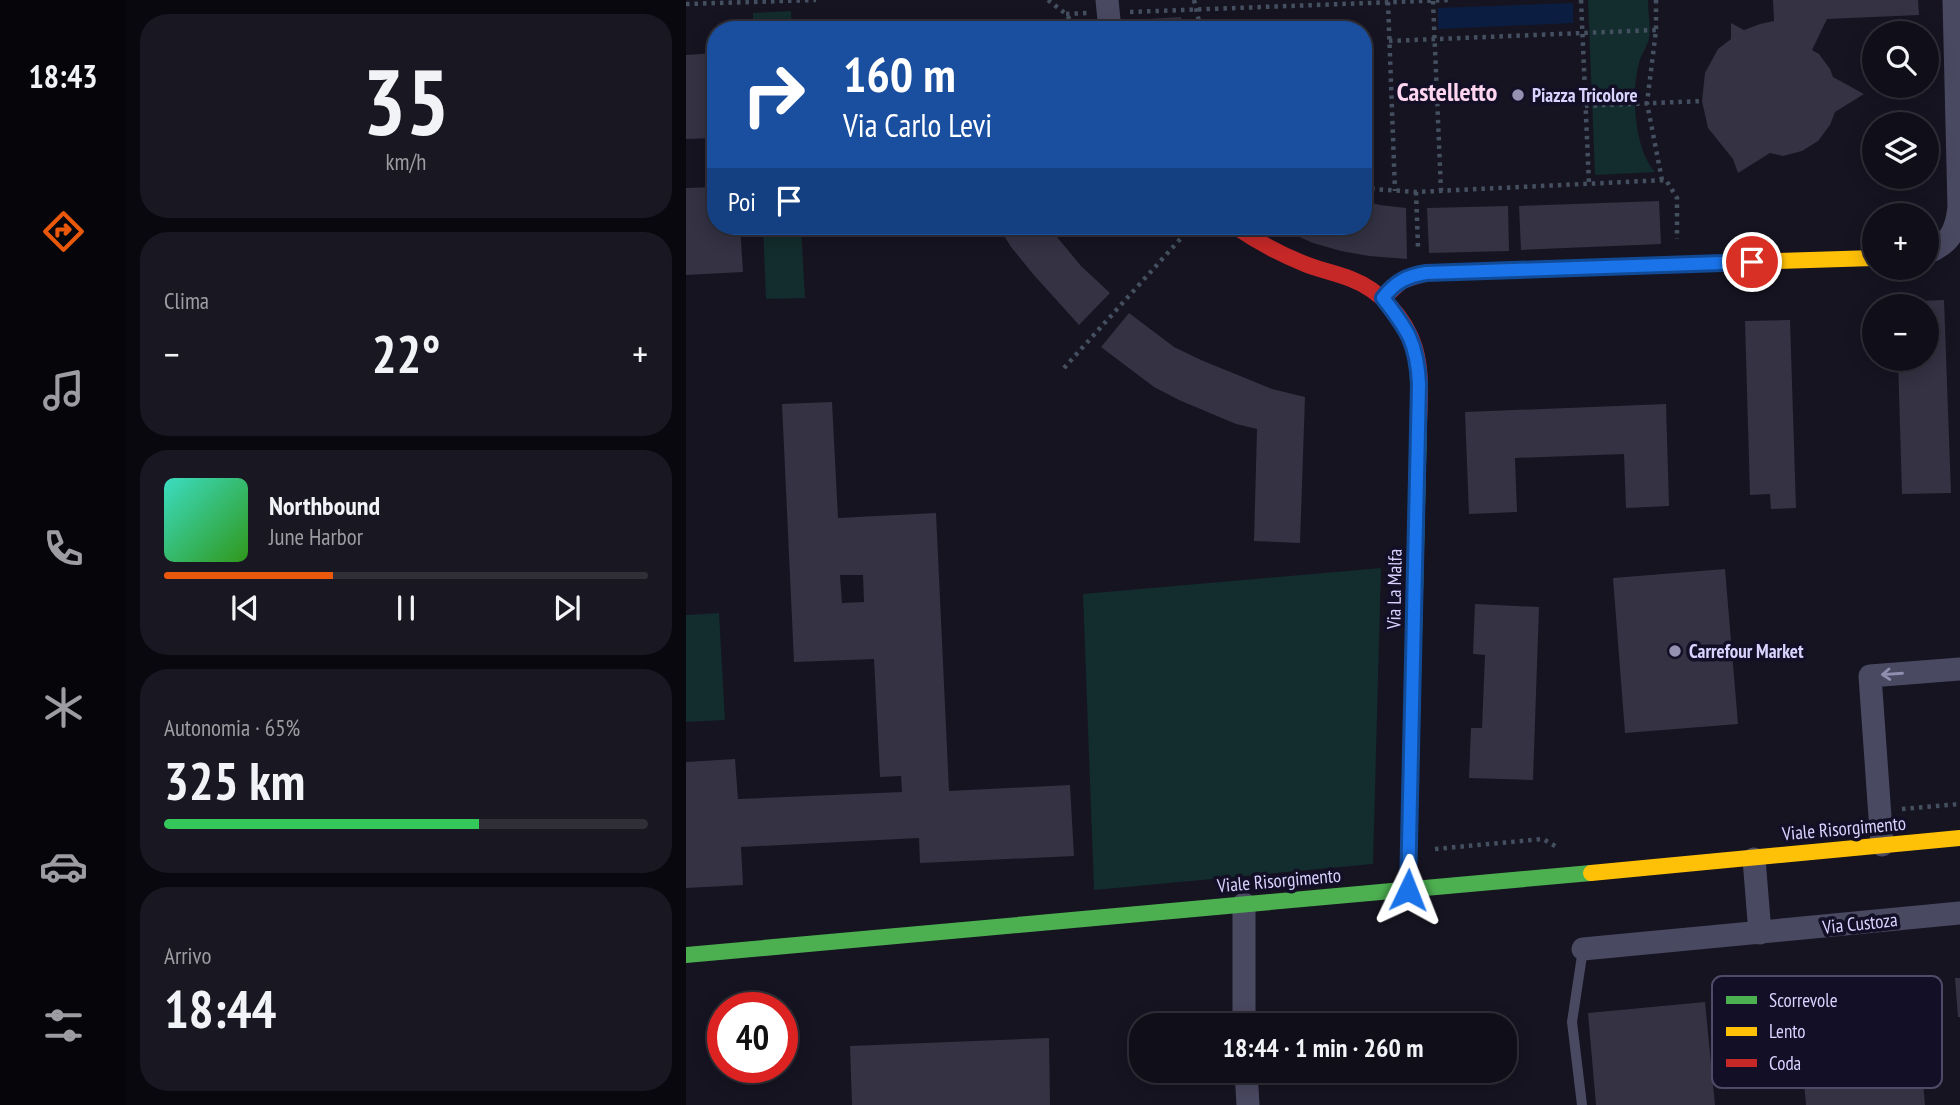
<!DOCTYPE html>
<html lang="it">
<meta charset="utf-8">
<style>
body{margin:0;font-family:"PT Sans Narrow",sans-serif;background:#191822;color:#f1f3f6;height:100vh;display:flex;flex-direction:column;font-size:26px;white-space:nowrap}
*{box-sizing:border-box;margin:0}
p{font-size:23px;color:#9c9ca2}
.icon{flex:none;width:38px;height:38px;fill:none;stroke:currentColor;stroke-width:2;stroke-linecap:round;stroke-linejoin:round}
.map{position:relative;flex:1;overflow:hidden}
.drawer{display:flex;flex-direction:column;gap:14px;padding:14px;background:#09080e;width:560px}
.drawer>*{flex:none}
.banner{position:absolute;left:21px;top:21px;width:665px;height:214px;border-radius:28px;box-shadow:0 4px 18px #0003,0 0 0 2px #302f38;background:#1a4fa0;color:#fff;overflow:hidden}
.fabs{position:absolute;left:1176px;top:21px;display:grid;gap:14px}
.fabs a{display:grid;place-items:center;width:77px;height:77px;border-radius:50%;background:#100f19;box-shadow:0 4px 18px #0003,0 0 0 2px #302f38;font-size:35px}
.speed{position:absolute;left:21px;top:992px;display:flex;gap:14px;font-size:35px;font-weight:700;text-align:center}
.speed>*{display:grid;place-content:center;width:91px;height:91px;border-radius:50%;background:#100f19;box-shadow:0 4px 18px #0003,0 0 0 2px #302f38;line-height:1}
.speed .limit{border:10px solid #d22;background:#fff;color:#111}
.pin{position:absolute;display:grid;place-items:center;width:60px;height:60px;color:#fff;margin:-30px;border:4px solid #fff;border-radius:50%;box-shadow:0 2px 7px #0007}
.me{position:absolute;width:77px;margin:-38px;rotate:2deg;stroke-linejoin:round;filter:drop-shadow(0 0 5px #0008)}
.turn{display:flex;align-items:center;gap:24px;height:147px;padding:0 21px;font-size:32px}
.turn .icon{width:91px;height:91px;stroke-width:2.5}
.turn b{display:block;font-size:49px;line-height:60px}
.then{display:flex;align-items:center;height:66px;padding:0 21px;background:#0003;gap:14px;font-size:26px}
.big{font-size:52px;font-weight:700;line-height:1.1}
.drawer .tile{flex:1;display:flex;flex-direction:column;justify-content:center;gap:10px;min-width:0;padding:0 24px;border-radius:28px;background:#191822}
.drawer .dial{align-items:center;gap:0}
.dial b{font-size:91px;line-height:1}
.song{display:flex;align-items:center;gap:21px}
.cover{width:84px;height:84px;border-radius:10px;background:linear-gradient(135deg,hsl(170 70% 55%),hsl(110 70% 35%))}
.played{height:7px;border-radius:4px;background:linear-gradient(90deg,#ea580c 35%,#302f38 35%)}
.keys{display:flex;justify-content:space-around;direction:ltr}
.heat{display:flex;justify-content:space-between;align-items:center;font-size:38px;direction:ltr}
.charge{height:10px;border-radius:5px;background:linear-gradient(90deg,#34c759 65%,#302f38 0)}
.trip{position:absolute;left:443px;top:1013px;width:388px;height:70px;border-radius:28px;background:#100f19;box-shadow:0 4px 18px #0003,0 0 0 2px #302f38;font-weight:700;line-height:70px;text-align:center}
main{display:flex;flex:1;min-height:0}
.menu{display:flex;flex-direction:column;width:126px;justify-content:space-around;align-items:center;background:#06060a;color:#9c9ca2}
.menu .icon{width:49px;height:49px}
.menu .on{color:#ea580c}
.menu b{font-size:32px;color:#f1f3f6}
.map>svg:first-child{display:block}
.green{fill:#132c2d}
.water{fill:#0b1e41}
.building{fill:#343243;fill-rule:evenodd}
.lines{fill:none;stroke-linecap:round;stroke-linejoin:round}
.path{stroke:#44505f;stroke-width:4.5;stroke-dasharray:3.5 5;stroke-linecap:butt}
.lane{stroke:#4a4962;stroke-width:10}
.street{stroke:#4a4962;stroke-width:23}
.fast{stroke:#4caf50;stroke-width:16}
.slow{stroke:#ffc107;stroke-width:16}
.jam{stroke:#c62828;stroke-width:16}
.oneway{stroke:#928eb0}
.route-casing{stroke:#114b97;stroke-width:18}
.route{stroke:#1a73e8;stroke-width:12}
.poi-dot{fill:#9591b1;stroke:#130f26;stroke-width:2.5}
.labels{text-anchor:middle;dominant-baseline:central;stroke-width:7;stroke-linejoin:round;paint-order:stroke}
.poi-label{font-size:19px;font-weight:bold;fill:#d9d4ff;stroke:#130f26;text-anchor:start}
.street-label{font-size:19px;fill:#d9d4ff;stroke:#130f26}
.district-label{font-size:26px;font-weight:bold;fill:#ffd6f0;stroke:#130f26}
.key{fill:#130f26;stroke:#4e4a67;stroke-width:2}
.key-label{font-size:19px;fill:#d9d4ff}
</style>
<main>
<nav class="menu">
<b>18:43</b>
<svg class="icon on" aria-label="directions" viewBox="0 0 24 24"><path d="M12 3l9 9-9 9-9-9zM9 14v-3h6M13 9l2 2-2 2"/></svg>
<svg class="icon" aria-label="music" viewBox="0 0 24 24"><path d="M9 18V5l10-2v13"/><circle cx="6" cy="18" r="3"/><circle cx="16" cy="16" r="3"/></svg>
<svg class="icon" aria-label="phone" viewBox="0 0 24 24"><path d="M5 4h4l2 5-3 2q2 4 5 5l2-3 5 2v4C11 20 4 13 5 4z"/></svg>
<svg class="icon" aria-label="climate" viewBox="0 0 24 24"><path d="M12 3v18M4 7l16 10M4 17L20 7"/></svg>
<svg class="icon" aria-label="car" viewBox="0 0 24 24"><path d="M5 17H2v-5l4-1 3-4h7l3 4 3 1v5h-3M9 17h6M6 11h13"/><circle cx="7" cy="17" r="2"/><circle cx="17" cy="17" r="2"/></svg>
<svg class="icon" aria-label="filters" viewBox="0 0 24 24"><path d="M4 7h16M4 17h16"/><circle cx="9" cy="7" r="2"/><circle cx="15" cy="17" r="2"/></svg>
</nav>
<section class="drawer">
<div class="tile dial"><b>35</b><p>km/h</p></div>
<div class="tile"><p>Clima</p>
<div class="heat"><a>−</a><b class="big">22°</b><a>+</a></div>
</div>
<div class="tile">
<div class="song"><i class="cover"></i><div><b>Northbound</b><p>June Harbor</p></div></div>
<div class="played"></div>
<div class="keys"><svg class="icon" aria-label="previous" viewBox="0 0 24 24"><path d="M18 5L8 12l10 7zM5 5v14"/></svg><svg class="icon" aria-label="pause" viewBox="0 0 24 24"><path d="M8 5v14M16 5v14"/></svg><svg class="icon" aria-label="next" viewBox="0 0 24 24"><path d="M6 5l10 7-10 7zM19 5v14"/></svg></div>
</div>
<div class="tile"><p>Autonomia · 65%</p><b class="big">325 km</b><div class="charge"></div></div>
<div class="tile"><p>Arrivo</p><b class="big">18:44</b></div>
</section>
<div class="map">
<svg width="1274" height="1105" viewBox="0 0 1274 1105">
<rect width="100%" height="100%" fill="#161421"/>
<path class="green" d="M 902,0 L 962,0 C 962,12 965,26 963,38 C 962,46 955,54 953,63 C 945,92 948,149 969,172 L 909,175 Z
M 105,11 L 106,30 L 67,30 L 67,13 Z
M 77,226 L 115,226 L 119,298 L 80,299 Z
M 695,568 L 687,864 L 408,890 L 397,594 Z
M 33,613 L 39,720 L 0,722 L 0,615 Z"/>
<path class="water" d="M 887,3 L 887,23 L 752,29 L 752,8 Z"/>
<path class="building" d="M 1087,0 L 1232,0 L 1233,15 L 1141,19 L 1126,50 L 1133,54 L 1144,69 L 1147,77 L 1178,94 L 1149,112 L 1144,125 L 1132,141 L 1116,151 L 1097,156 L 1084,153 L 1052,173 L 1047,159 L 1022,128 L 1016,101 L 1019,73 L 1032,49 L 1045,39 L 1045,23 L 1058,30 L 1074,24 L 1088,21 Z
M 495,17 L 497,30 L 447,30 L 445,20 Z
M 30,53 L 30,138 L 0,139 L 0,55 Z
M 30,187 L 30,226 L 54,226 L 57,272 L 0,275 L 0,188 Z
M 677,201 L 694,205 L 720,208 L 721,259 L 683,256 L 655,251 L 627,243 L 589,226 L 677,226 Z
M 973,201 L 975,244 L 835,250 L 833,206 Z
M 822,206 L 823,251 L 743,253 L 741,208 Z
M 312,226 L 362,226 L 395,266 L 424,293 L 393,325 L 347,274 L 325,247 Z
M 1258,300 L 1265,493 L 1216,494 L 1212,359 L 1241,359 L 1241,306 L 1210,306 L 1210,302 Z
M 443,313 L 488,347 L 515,360 L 586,389 L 619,397 L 614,543 L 568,541 L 571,429 L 550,424 L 493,400 L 468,387 L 415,347 Z
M 1104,320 L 1110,508 L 1085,509 L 1084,494 L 1064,495 L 1059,321 Z
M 146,402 L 152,518 L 250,513 L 263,791 L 384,785 L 388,856 L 234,863 L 233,838 L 55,847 L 57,885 L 0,888 L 0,762 L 49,759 L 52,799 L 216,792 L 215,776 L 194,777 L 188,659 L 108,662 L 96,404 ZM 154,575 L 177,575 L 178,602 L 156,603 Z
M 980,404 L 983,506 L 940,508 L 938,454 L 829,458 L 831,512 L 783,514 L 779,412 Z
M 1039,569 L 1052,724 L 939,733 L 927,578 Z
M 789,604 L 853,607 L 847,780 L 783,778 L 785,728 L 796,728 L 799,655 L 787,654 Z
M 1269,978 L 1274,978 L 1274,1017 L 1272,1017 Z
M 1228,981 L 1239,1105 L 1120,1105 L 1110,992 Z
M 1019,1002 L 1029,1105 L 910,1105 L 902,1013 Z
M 363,1038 L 364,1105 L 166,1105 L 164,1046 Z"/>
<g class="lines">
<path class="path" d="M 362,0 L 380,14 L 391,30
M 508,0 L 515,30
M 895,0 L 903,184
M 970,0 L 970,30 L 961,103 L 976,180
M 747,1 L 755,191
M 702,2 L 709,191
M 0,4 L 130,0
M 444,12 L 762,0
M 380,14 L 401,13
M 703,41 L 970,30
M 899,106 L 1016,101
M 677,186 L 688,189 L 730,192 L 980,180 L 991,198 L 991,239
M 730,192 L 732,247
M 378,368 L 506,226
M 1216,809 L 1274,804
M 749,849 L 857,839 L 871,847"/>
<path class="lane" d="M 896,1105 L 886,1022 L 897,949"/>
<path class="street" d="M 421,0 L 424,30
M 1241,253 C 1264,243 1270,232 1273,208 L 1268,0
M 1196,845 L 1184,676 L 1274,669
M 1068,859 L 1074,933
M 558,904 L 558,1026
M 897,949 L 1274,913
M 560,1071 L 562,1105"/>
<path class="fast" d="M 722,890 L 733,423
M 0,955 L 905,873"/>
<path class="slow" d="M 1031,263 L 1188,258
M 905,873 L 1274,838"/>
<path class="jam" d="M 548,226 C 570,241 594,254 619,264 C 634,270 650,273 665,279 C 694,290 720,318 729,348 C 736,372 734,399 733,423
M 697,298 L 716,281 L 740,273 L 1031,263"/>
</g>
<defs><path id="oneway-shaft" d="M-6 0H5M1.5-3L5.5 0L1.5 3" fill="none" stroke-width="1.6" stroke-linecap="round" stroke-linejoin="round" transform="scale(1.75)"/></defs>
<use class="oneway" href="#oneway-shaft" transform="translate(1206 674) rotate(176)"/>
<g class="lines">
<g class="route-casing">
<path id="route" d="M 722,890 L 733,384 C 731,343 722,330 697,298 C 709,282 721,276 740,273 L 1066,262"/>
</g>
<use href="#route" class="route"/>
</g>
<g class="poi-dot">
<circle cx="832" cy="95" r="7"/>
<circle cx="989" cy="651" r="7"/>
</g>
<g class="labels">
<g class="poi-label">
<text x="846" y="95">Piazza Tricolore</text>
<text x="1003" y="651">Carrefour Market</text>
</g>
<g class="street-label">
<text transform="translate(708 589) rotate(-89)">Via La Malfa</text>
<text transform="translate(1158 828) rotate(-5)">Viale Risorgimento</text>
<text transform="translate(593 880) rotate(-5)">Viale Risorgimento</text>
<text transform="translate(1174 923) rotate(-6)">Via Custoza</text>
</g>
<g class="district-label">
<text x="761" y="91">Castelletto</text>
</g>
</g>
<rect x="1026" y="976" width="230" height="112" rx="10" class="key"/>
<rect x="1040" y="996" width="31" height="8" fill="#4caf50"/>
<rect x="1040" y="1027" width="31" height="9" fill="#ffc107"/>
<rect x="1040" y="1059" width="31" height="8" fill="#c62828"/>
<g class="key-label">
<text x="1083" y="1007">Scorrevole</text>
<text x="1083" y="1038">Lento</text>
<text x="1083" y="1070">Coda</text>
</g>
</svg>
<div class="fabs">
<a><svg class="icon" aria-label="search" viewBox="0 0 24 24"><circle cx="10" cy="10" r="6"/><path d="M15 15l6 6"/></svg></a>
<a><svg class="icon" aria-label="layers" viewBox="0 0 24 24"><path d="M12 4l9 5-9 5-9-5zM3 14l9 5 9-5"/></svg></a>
<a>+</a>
<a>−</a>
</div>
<div class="speed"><div class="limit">40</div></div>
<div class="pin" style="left:1066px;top:262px;background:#d93025"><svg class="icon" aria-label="arrive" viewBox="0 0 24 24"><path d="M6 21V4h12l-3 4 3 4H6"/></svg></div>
<svg class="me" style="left:722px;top:890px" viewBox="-20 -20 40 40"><path d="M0-17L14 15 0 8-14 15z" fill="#1a73e8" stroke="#fff" stroke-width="4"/></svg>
<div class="trip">18:44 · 1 min · 260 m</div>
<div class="banner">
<div class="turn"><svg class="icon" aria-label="right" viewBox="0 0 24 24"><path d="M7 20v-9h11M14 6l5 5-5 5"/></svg><div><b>160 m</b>Via Carlo Levi</div></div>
<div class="then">Poi<svg class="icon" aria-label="arrive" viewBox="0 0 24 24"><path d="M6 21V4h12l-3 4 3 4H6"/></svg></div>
</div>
</div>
</main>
